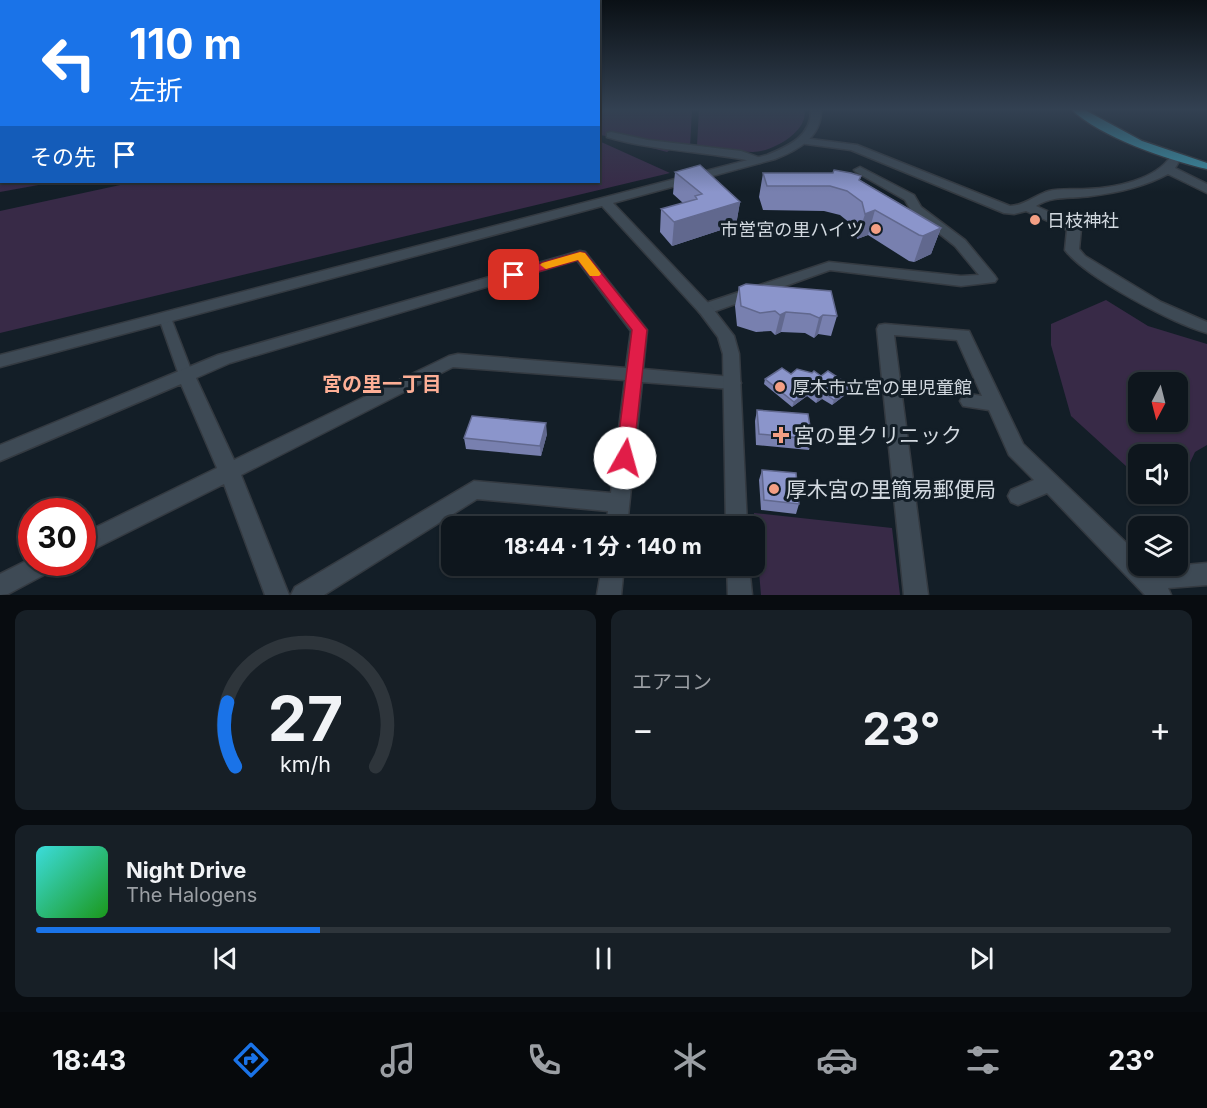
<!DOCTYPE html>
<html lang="ja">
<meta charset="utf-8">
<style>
body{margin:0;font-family:Inter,"Noto Sans JP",sans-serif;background:#171f26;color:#f1f3f6;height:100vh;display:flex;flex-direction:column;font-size:22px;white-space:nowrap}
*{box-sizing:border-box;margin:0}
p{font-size:20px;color:#9b9fa4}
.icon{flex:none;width:33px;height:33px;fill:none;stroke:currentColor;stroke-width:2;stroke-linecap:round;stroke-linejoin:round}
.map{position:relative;height:595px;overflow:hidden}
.panel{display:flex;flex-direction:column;gap:15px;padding:15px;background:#080c10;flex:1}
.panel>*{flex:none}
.guide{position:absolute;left:0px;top:0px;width:600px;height:183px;box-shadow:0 2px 4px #0004,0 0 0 2px #2e353b;background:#1a73e8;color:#fff;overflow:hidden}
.needle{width:39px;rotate:187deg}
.fabs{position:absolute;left:1128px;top:372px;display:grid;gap:12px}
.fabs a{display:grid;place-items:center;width:60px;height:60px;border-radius:12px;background:#0e161d;box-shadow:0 2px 4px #0004,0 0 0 2px #2e353b;font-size:30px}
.speed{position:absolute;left:18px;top:498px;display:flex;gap:12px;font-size:30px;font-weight:700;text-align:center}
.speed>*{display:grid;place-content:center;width:78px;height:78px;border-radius:50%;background:#0e161d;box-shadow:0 2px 4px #0004,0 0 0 2px #2e353b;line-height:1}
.speed .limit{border:9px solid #d22;background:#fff;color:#111}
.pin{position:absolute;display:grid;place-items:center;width:51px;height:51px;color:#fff;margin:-26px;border-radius:12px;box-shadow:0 3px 9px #0006}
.me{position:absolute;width:66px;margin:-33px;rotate:7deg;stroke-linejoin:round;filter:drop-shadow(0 0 4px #0008)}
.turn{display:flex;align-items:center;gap:21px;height:126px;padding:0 30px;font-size:27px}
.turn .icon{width:78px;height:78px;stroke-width:2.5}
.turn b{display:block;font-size:42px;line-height:51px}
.then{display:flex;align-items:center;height:57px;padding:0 30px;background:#0003;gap:12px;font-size:22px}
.big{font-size:45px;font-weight:700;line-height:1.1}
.panel .card{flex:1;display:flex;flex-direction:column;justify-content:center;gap:9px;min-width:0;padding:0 21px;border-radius:12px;background:#171f26}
.panel .dial{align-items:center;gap:0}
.dial svg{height:156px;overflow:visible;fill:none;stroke:#2e353b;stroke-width:7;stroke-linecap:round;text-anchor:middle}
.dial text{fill:#f1f3f6;stroke:none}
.song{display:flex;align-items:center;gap:18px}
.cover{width:72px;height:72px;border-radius:9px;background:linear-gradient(135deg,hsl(180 70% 55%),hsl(120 70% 35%))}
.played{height:6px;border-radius:3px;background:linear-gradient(90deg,#1a73e8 25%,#2e353b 25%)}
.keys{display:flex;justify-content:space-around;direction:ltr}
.heat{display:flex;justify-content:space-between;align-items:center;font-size:33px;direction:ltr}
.panel .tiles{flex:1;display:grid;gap:15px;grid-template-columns:1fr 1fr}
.card:last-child{grid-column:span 2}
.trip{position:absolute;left:441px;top:516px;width:324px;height:60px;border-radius:12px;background:#0e161d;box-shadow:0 2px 4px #0004,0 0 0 2px #2e353b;font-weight:700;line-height:60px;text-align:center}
.tab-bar{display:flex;height:96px;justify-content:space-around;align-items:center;background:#06090c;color:#9b9fa4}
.tab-bar .icon{width:42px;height:42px}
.tab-bar .active{color:#1a73e8}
.tab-bar b{font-size:27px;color:#f1f3f6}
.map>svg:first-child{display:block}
.green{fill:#382a47;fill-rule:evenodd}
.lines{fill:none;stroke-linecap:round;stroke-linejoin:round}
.pedestrian-casing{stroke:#343a41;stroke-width:3}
.minor-casing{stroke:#343a41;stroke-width:3}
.tertiary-casing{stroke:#343a41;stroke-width:3}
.primary-casing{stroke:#343a41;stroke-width:3}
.pedestrian{fill:#3e4a55;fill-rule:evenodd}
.minor{fill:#3e4a55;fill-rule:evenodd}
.tertiary{fill:#3e4a55;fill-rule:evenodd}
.primary{fill:#3c94aa;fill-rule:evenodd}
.wall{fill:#7880af}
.shaded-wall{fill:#61688e}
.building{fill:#8b95cb;stroke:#61688e;stroke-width:1.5}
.route{fill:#e11d48;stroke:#92132f;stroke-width:1.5}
.slow{fill:#f59e0b}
.poi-dot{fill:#f39f84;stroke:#131e27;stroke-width:2}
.labels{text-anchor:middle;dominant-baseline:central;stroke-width:6;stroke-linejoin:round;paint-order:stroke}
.poi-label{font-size:18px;fill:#d2d9e0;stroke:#131e27;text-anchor:start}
.neighbourhood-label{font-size:20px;font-weight:bold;fill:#feaf96;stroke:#131e27}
.near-poi-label{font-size:21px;fill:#d2d9e0;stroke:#131e27;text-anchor:start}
</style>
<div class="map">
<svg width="1207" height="595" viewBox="0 0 1207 595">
<rect width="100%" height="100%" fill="#131e27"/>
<path class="green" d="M 0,109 L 2,182 L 55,182 L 0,192 Z
M 599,109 L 692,109 L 690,148 L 676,146 L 667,152 L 644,146 L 629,139 L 599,135 Z
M 699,109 L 804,109 C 810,131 772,152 753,152 C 735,152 715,147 697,145 Z
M 599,141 L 670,173 L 0,333 L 0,211 L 134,182 L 598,182 Z
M 1106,300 L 1148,326 L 1207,344 L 1207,445 L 1195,452 L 1180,484 L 1178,484 L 1178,454 L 1138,454 L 1138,477 L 1071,416 L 1051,345 L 1051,324 ZM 1138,382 L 1178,382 L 1178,422 L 1138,422 Z
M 754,513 L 892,528 L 900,595 L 761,595 Z"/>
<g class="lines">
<g class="pedestrian-casing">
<path id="pedestrian" d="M 165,314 L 171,318 L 193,375 L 191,379 L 181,379 L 179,375 L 159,318 Z"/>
</g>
<g class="minor-casing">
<path id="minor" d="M 611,132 L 648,140 L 741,151 L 766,160 L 760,163 C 710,151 657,152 607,137 L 607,133 Z
M 803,138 L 857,145 L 1010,206 C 1024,206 1035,195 1049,191 C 1061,188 1074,190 1087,189 C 1114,188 1156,180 1171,156 L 1179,156 L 1181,158 L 1175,168 L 1207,184 L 1207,193 L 1168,174 C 1146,186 1116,193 1091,196 C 1071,199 1054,195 1036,206 L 1079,225 L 1081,228 L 1079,249 L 1085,256 L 1161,302 L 1207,322 L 1207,333 C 1174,324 1085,277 1065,250 L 1067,230 L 1026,211 L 1014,214 L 1004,213 L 851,150 L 799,143 L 798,141 Z
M 860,167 L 914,195 L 921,207 L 965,240 L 995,276 L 997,279 L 995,282 L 961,286 L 830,270 L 710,313 L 700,313 L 697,309 L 700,305 L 829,262 L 961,276 L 979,275 L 955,246 L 912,212 L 905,200 L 856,172 L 854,170 Z
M 580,251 L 585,252 L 647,330 L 643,369 L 732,377 L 738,378 L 741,383 L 738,388 L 732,389 L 642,382 L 627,526 L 607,526 L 608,511 L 477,499 L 324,595 L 291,595 L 295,587 L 474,481 L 611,493 L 625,380 L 453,367 L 241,475 L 289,595 L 265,595 L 224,484 L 82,555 L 82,534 L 217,468 L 181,384 L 0,461 L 0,445 L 218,355 ZM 577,260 L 631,331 L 626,368 L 458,354 L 449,356 L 234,460 L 196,378 L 230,363 Z
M 885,324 L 969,331 L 1023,444 L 1138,554 L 1138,566 L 1152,568 L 1207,563 L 1207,585 L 1168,588 L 1171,595 L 1145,595 L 1047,493 L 1018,505 L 1011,502 L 1008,496 L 1011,490 L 1034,480 L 1009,455 L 989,410 L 963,406 L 960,401 L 963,396 L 969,394 L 982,396 L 957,340 L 894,335 L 928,595 L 904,595 L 877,329 L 879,325 Z
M 32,558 L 32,562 L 58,562 L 55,569 L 8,594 L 0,595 L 0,574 Z
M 602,566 L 624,566 L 621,595 L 597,595 Z"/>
</g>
<g class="tertiary-casing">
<path id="tertiary" d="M 811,109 L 821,109 C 822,137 798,150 775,159 L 613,203 L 710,305 L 734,336 L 739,354 L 747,526 L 726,526 L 723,354 L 718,337 L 700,313 L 602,206 L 0,367 L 0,355 L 767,155 C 789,146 812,136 811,109 Z
M 727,566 L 749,566 L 752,595 L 728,595 Z"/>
</g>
<g class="primary-casing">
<path id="primary" d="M 1071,109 L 1083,109 L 1142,141 L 1207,163 L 1207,169 C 1168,160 1100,137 1071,109 Z"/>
</g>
<use href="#pedestrian" class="pedestrian"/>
<use href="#minor" class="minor"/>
<use href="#tertiary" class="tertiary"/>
<use href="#primary" class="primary"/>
</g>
<path class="wall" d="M 675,172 L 740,202 L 736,225 L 672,246 L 660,232 L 661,209 L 683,203 L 673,194 Z
M 763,173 L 861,176 L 860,180 L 941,228 L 931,254 L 914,262 L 909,261 L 868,235 L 857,239 L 855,227 L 840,215 L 824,211 L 763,210 L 759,197 Z
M 739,287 L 837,316 L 831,336 L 818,334 L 814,338 L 805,333 L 781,332 L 775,335 L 771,331 L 756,332 L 737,326 L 735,306 Z
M 791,374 L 821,376 L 851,386 L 849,392 L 832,405 L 822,399 L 816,403 L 807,396 L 792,407 L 764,384 L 765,379 Z
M 757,410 L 812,439 L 809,450 L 756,445 L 755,421 Z
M 547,434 L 541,456 L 466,449 L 464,438 Z
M 762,470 L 799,504 L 796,514 L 761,510 L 759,480 Z"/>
<path class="shaded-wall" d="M 740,202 L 736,225 L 672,246 L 674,222 Z
M 875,210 L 868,235 L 857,239 L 865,214 Z
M 941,228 L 931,254 L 914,262 L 923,236 Z
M 786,312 L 781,332 L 775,335 L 780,315 Z
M 823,315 L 818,334 L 814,338 L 819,318 Z
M 851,386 L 849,392 L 832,405 L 834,400 Z
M 808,391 L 807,396 L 792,407 L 794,402 Z
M 824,393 L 822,399 L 816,403 L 818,397 Z
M 546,423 L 547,434 L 541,456 L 540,446 Z"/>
<path class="building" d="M 700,165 L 740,202 L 674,222 L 661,209 L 697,199 L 695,196 L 702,194 L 675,172 Z
M 834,170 L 851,173 L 861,176 L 859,180 L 941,228 L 923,236 L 919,235 L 875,210 L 865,214 L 862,202 L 847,191 L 830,186 L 767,186 L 763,173 L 833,173 Z
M 746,284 L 831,291 L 837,316 L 823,315 L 819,318 L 810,314 L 786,312 L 780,315 L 775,311 L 760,313 L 741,306 L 739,287 Z
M 782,368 L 791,374 L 797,369 L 812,373 L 814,371 L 821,376 L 828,371 L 851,386 L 834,400 L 824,393 L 818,397 L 808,391 L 794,402 L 765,379 Z
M 757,410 L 808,414 L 812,439 L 759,434 Z
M 472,416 L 546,423 L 540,446 L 464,438 Z
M 762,470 L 796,473 L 799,504 L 764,500 Z"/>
<linearGradient id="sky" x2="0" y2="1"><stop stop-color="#0a1015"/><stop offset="0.57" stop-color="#334152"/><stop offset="1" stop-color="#334152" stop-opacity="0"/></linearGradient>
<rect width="1207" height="192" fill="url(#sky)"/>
<path class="route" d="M 580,252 L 585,253 L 647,330 L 633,458 L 631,463 L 625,466 L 618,463 L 616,458 L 632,330 L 578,260 L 514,279 L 507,275 L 509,272 Z"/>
<path class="slow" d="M 580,252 L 585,253 L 599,271 L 601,274 L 599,276 L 590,276 L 578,260 L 546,269 L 540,265 L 542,263 Z"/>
<g class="poi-dot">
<circle cx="1035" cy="220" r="6"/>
<circle cx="876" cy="229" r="6"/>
<circle cx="780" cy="387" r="6"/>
<path d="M778 426h6v6h6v6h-6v6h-6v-6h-6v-6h6z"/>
<circle cx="774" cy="489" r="6"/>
</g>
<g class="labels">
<g class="poi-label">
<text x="1047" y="220">日枝神社</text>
<text x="864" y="229" text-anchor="end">市営宮の里ハイツ</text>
<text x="792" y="387">厚木市立宮の里児童館</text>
</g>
<g class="neighbourhood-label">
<text x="382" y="384">宮の里一丁目</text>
</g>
<g class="near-poi-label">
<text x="794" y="435">宮の里クリニック</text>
<text x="786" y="489">厚木宮の里簡易郵便局</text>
</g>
</g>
</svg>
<div class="fabs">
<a><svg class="needle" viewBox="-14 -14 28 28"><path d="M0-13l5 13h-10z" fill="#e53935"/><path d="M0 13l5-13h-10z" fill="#9b9fa4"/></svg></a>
<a><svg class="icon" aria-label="sound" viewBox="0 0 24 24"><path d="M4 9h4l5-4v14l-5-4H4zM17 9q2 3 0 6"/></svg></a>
<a><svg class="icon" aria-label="layers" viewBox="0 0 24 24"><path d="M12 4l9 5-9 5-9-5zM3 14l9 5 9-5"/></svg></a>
</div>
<div class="speed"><div class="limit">30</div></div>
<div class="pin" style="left:514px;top:275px;background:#d93025"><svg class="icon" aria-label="arrive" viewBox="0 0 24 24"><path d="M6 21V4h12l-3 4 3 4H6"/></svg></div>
<svg class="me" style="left:625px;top:458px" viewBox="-20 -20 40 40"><circle r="19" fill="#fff"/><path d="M0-13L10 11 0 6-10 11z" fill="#e11d48"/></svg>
<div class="trip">18:44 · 1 分 · 140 m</div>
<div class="guide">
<div class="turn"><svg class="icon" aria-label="left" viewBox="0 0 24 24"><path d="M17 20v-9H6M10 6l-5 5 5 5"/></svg><div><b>110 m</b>左折</div></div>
<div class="then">その先<svg class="icon" aria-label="arrive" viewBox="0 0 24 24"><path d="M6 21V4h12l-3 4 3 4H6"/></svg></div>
</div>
</div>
<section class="panel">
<div class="tiles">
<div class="card dial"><svg viewBox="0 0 100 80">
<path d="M14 69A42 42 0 1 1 86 69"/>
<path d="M14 69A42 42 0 0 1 10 36" stroke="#1a73e8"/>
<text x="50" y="56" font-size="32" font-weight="700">27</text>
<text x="50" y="72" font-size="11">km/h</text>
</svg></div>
<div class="card"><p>エアコン</p>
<div class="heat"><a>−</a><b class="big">23°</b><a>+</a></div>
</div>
<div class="card">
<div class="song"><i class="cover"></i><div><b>Night Drive</b><p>The Halogens</p></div></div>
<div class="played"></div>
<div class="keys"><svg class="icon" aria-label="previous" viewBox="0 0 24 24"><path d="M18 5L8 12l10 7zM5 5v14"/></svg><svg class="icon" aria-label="pause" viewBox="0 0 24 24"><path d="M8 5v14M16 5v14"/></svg><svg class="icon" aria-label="next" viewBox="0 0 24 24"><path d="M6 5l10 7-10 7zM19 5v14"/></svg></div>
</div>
</div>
</section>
<nav class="tab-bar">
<b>18:43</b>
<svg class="icon active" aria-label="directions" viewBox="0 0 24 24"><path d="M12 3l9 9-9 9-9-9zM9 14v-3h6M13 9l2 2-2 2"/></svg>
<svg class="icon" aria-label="music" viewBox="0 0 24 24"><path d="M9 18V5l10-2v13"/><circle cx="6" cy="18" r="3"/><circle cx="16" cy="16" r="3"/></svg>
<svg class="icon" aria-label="phone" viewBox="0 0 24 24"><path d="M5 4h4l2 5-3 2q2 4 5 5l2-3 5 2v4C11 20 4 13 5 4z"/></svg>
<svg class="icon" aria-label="climate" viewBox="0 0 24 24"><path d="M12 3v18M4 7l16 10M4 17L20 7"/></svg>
<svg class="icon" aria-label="car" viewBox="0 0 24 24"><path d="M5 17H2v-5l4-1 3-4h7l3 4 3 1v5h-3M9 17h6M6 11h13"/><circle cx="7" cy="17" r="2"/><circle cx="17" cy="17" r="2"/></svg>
<svg class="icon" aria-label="filters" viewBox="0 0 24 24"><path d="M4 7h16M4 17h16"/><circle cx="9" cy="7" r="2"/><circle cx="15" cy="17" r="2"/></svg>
<b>23°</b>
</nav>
